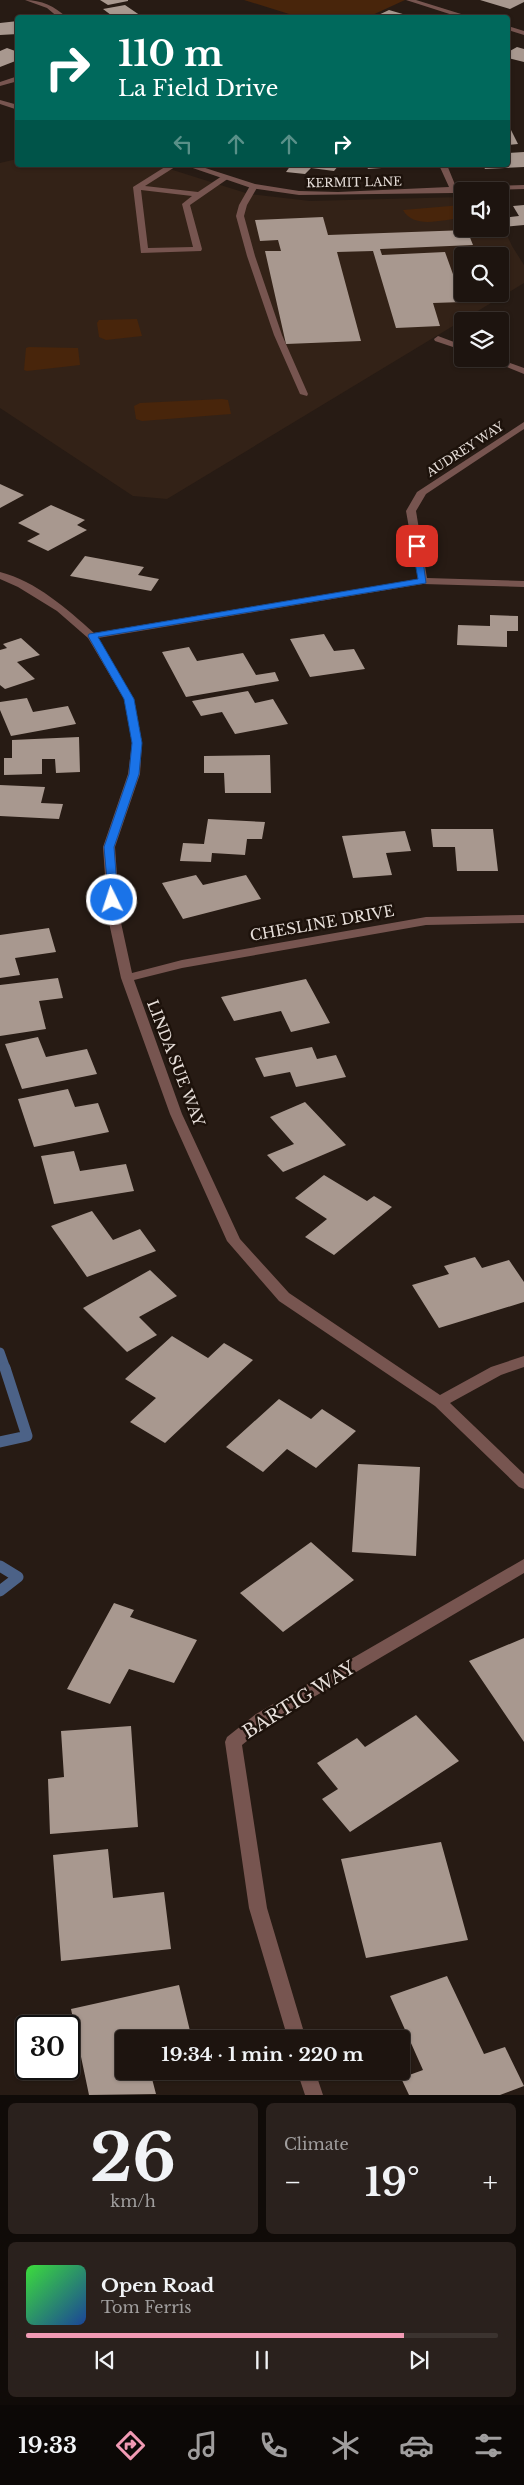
<!DOCTYPE html>
<meta charset="utf-8">
<style>
body{margin:0;font-family:"Libre Baskerville",serif;background:#2a211d;color:#f1f3f6;height:100vh;display:flex;flex-direction:column;font-size:19px;white-space:nowrap}
*{box-sizing:border-box;margin:0}
p{font-size:16px;color:#a09e9e}
.icon{flex:none;width:28px;height:28px;fill:none;stroke:currentColor;stroke-width:2;stroke-linecap:round;stroke-linejoin:round}
.map{position:relative;height:2095px;overflow:hidden}
.sheet{display:flex;flex-direction:column;gap:8px;padding:8px;background:#100b08;flex:1}
.sheet>*{flex:none}
.hud{position:absolute;left:15px;top:15px;width:495px;height:152px;border-radius:5px;box-shadow:0 1px 4px #0004,0 0 0 1px #3b332f;background:#00695c;color:#fff;overflow:hidden}
.buttons{position:absolute;left:454px;top:182px;display:grid;gap:10px}
.buttons a{display:grid;place-items:center;width:55px;height:55px;border-radius:5px;background:#1d140f;box-shadow:0 1px 4px #0004,0 0 0 1px #3b332f;font-size:25px}
.speed{position:absolute;left:15px;top:2015px;display:flex;gap:10px;font-size:25px;font-weight:700;text-align:center}
.speed>*{display:grid;place-content:center;width:65px;height:65px;border-radius:50%;background:#1d140f;box-shadow:0 1px 4px #0004,0 0 0 1px #3b332f;line-height:1}
.speed .limit{border:2px solid #111;border-radius:8px;background:#fff;color:#111}
.pin{position:absolute;display:grid;place-items:center;width:42px;height:42px;color:#fff;margin:-21px;border-radius:10px;box-shadow:0 2px 8px #0006}
.me{position:absolute;width:55px;margin:-28px;rotate:356deg;stroke-linejoin:round;filter:drop-shadow(0 0 4px #0008)}
.turn{display:flex;align-items:center;gap:18px;height:105px;padding:0 20px;font-size:22px}
.turn .icon{width:65px;height:65px;stroke-width:2.5}
.turn b{display:block;font-size:35px;line-height:42px}
.lanes{display:flex;align-items:center;height:48px;padding:0 20px;background:#0003;justify-content:center;gap:25px;direction:ltr}
.lanes .off{opacity:.35}
.big{font-size:38px;font-weight:800;line-height:1.1}
.sheet .tile{flex:1;display:flex;flex-direction:column;justify-content:center;gap:8px;min-width:0;padding:0 18px;border-radius:8px;background:#2a211d}
.sheet .dial{align-items:center;gap:0}
.dial b{font-size:65px;line-height:1}
.song{display:flex;align-items:center;gap:15px}
.cover{width:60px;height:60px;border-radius:8px;background:linear-gradient(135deg,hsl(120 70% 55%),hsl(220 70% 35%))}
.played{height:5px;border-radius:2px;background:linear-gradient(90deg,#f19ab4 80%,#3b332f 80%)}
.keys{display:flex;justify-content:space-around;direction:ltr}
.heat{display:flex;justify-content:space-between;align-items:center;font-size:28px;direction:ltr}
.sheet .tiles{flex:1;display:grid;gap:8px;grid-template-columns:1fr 1fr}
.tile:last-child{grid-column:span 2}
.trip{position:absolute;left:115px;top:2030px;width:295px;height:50px;border-radius:5px;background:#1d140f;box-shadow:0 1px 4px #0004,0 0 0 1px #3b332f;font-weight:800;line-height:50px;text-align:center}
.tabs{display:flex;height:80px;justify-content:space-around;align-items:center;background:#0c0806;color:#a09e9e}
.tabs .icon{width:35px;height:35px}
.tabs .selected{color:#f19ab4}
.tabs b{font-size:22px;color:#f1f3f6}
.map>svg:first-child{display:block}
.built{fill:#332217;fill-rule:evenodd}
.green{fill:#48250b}
.lines{fill:none;stroke-linecap:round;stroke-linejoin:round}
.stream-far1{stroke:#4c6287;stroke-width:9}
.stream{stroke:#4c6287;stroke-width:11}
.building{fill:#a8988f}
.lane{fill:#775550;fill-rule:evenodd}
.street{fill:#775550;fill-rule:evenodd}
.route{fill:#1a73e8;stroke:#114b97}
.labels{text-anchor:middle;dominant-baseline:central;stroke-width:5;stroke-linejoin:round;paint-order:stroke}
.far-street-label{font-size:12px;fill:#e7dfda;stroke:#1d120b}
.street-label{font-size:15px;fill:#e7dfda;stroke:#1d120b}
.near-street-label{font-size:18px;fill:#e7dfda;stroke:#1d120b}
</style>
<div class="map">
<svg width="524" height="2095" viewBox="0 0 524 2095">
<rect width="100%" height="100%" fill="#271b14"/>
<path class="built" d="M 17,159 L 18,165 L 157,165 L 249,194 L 310,201 L 462,197 L 462,229 L 500,229 L 500,220 L 512,246 L 524,265 L 524,283 L 167,499 L 133,496 L 0,408 L 0,163 ZM 462,256 L 500,256 L 500,294 L 462,294 Z"/>
<path class="green" d="M 244,0 L 405,0 L 368,17 L 302,18 Z
M 462,205 L 462,218 C 444,219 414,230 403,210 Z
M 137,319 L 142,336 L 106,340 L 99,337 L 97,323 L 99,320 Z
M 29,347 L 78,348 L 80,365 L 27,371 L 24,370 L 26,348 Z
M 222,399 L 228,400 L 231,414 L 142,421 L 136,419 L 134,406 L 140,403 Z"/>
<g class="lines">
<path class="stream-far1" d="M 0,1352 L 6,1369"/>
<path class="stream" d="M 0,1442 L 27,1436 L 5,1368
M 0,1566 L 18,1577 L 0,1591"/>
</g>
<path class="building" d="M 100,0 L 128,0 L 128,1 L 108,5 Z
M 480,0 L 524,0 L 524,2 L 510,9 Z
M 125,5 L 144,18 L 115,18 L 103,9 Z
M 389,10 L 413,17 L 413,18 L 372,18 Z
M 18,21 L 18,34 L 0,35 L 0,23 Z
M 517,47 L 524,49 L 524,62 L 508,58 L 508,52 Z
M 7,48 L 18,52 L 18,60 L 0,67 L 0,51 Z
M 509,126 L 518,144 L 508,145 Z
M 524,152 L 524,167 L 485,169 L 483,165 L 508,165 L 508,153 Z
M 291,165 L 339,165 L 334,171 L 311,168 L 305,174 L 286,172 Z
M 366,165 L 394,165 L 395,167 L 368,169 Z
M 524,205 L 524,225 L 503,227 L 500,218 L 519,216 L 513,206 Z
M 323,217 L 328,235 L 467,230 L 473,245 L 380,249 L 382,255 L 445,252 L 463,302 L 433,303 L 440,326 L 396,328 L 373,251 L 337,252 L 361,341 L 286,344 L 265,251 L 281,251 L 278,240 L 260,241 L 255,220 Z
M 0,484 L 24,495 L 0,508 Z
M 51,505 L 85,520 L 77,525 L 87,530 L 48,551 L 27,541 L 40,534 L 18,523 Z
M 85,556 L 144,567 L 138,575 L 159,579 L 151,591 L 70,576 Z
M 490,615 L 518,616 L 518,631 L 507,631 L 507,647 L 457,645 L 458,625 L 490,626 Z
M 324,634 L 334,651 L 354,649 L 365,669 L 310,677 L 290,639 Z
M 21,638 L 40,655 L 17,662 L 35,679 L 5,689 L 0,685 L 0,650 L 7,648 L 3,644 Z
M 189,647 L 197,661 L 243,653 L 256,675 L 275,672 L 279,681 L 186,697 L 162,652 Z
M 248,691 L 255,703 L 273,699 L 288,724 L 235,734 L 222,712 L 201,716 L 192,701 Z
M 27,698 L 33,712 L 68,706 L 76,724 L 11,736 L 0,710 L 0,702 Z
M 79,737 L 80,772 L 56,773 L 55,759 L 42,759 L 42,774 L 4,775 L 4,758 L 12,758 L 12,740 Z
M 270,755 L 271,793 L 225,793 L 224,773 L 204,773 L 204,756 Z
M 0,785 L 45,787 L 41,803 L 63,804 L 59,819 L 0,816 Z
M 208,819 L 265,822 L 262,839 L 247,839 L 245,855 L 212,853 L 211,862 L 180,861 L 183,843 L 204,844 Z
M 431,829 L 493,829 L 498,871 L 457,871 L 455,847 L 433,847 Z
M 405,831 L 411,851 L 386,853 L 392,875 L 353,878 L 342,836 Z
M 196,875 L 203,885 L 246,875 L 261,899 L 183,919 L 162,883 Z
M 49,928 L 56,952 L 15,958 L 20,975 L 0,978 L 0,935 Z
M 58,978 L 63,998 L 39,1001 L 46,1029 L 0,1036 L 0,985 Z
M 306,979 L 330,1023 L 291,1032 L 281,1011 L 234,1021 L 221,997 Z
M 38,1037 L 46,1057 L 87,1049 L 97,1074 L 22,1089 L 5,1044 Z
M 312,1047 L 317,1059 L 336,1055 L 346,1077 L 296,1087 L 290,1072 L 264,1077 L 255,1058 Z
M 68,1089 L 75,1107 L 98,1103 L 109,1132 L 34,1147 L 18,1099 Z
M 305,1102 L 346,1145 L 283,1172 L 267,1155 L 294,1144 L 270,1117 Z
M 74,1151 L 80,1171 L 126,1164 L 134,1191 L 54,1204 L 41,1156 Z
M 324,1175 L 367,1201 L 374,1196 L 392,1207 L 334,1255 L 305,1237 L 327,1219 L 295,1198 Z
M 92,1211 L 113,1240 L 140,1229 L 156,1251 L 87,1277 L 51,1226 Z
M 475,1257 L 482,1268 L 509,1260 L 524,1282 L 524,1302 L 439,1328 L 412,1285 L 449,1274 L 444,1266 Z
M 150,1270 L 177,1296 L 139,1317 L 157,1335 L 127,1352 L 83,1308 Z
M 172,1336 L 208,1358 L 224,1343 L 253,1360 L 165,1443 L 130,1422 L 156,1398 L 125,1379 Z
M 279,1399 L 311,1419 L 322,1409 L 356,1431 L 316,1468 L 287,1449 L 263,1472 L 226,1447 Z
M 358,1464 L 420,1467 L 416,1556 L 352,1552 Z
M 311,1542 L 354,1580 L 283,1632 L 240,1593 Z
M 114,1603 L 134,1610 L 130,1617 L 197,1640 L 174,1683 L 129,1669 L 110,1704 L 67,1689 Z
M 524,1638 L 524,1742 L 469,1661 Z
M 416,1715 L 459,1761 L 350,1832 L 322,1799 L 338,1789 L 317,1763 L 357,1738 L 365,1747 Z
M 131,1726 L 138,1827 L 50,1834 L 48,1779 L 64,1777 L 61,1731 Z
M 441,1842 L 468,1940 L 366,1958 L 341,1859 Z
M 108,1849 L 113,1898 L 164,1892 L 171,1949 L 61,1961 L 53,1855 Z
M 447,1976 L 484,2054 L 505,2047 L 524,2086 L 500,2095 L 409,2095 L 401,2078 L 423,2070 L 390,1996 Z
M 179,1985 L 190,2031 L 155,2039 L 124,2039 L 124,2071 L 150,2071 L 156,2094 L 89,2095 L 71,2009 Z"/>
<g class="lines">
<path class="lane" d="M 168,165 L 178,165 L 145,186 L 198,192 L 222,176 L 229,178 L 190,205 L 202,249 L 201,251 L 141,253 L 133,187 ZM 141,190 L 192,196 L 182,204 L 193,247 L 148,248 Z
M 251,184 L 258,186 L 247,205 L 244,216 L 255,256 L 282,335 L 308,394 L 307,396 L 300,394 L 274,335 L 247,256 L 236,216 L 239,205 Z
M 438,336 L 462,345 L 462,350 L 435,341 L 434,339 Z
M 487,359 L 499,359 L 524,368 L 524,374 Z"/>
<path class="street" d="M 25,0 C 41,0 55,6 67,18 L 59,18 L 47,8 Z
M 406,0 L 416,0 L 474,18 L 462,18 Z
M 508,26 L 524,31 L 524,35 L 508,30 Z
M 18,76 L 18,81 L 0,86 L 0,82 Z
M 0,100 L 18,105 L 18,110 L 0,104 Z
M 184,165 L 196,165 L 255,184 L 299,191 L 338,192 L 449,187 L 439,165 L 447,165 L 456,187 L 524,185 L 524,189 L 462,191 L 454,193 L 299,195 L 251,188 Z
M 524,422 L 524,429 L 426,494 L 416,511 L 427,578 L 524,581 L 524,587 L 423,584 L 98,638 L 134,699 L 142,743 L 140,774 L 115,847 L 120,918 L 132,973 L 182,960 L 426,917 L 524,915 L 524,923 L 426,925 L 182,968 L 134,980 L 182,1114 L 240,1239 L 289,1293 L 440,1395 L 491,1367 L 524,1356 L 524,1367 L 501,1375 L 450,1403 L 524,1474 L 524,1489 L 519,1487 L 435,1406 L 279,1301 L 227,1241 L 170,1114 L 121,978 L 108,918 L 103,847 L 128,774 L 132,743 L 124,699 L 88,638 L 57,611 L 18,587 L 0,579 L 0,572 C 36,581 67,609 94,633 L 418,579 L 406,511 L 417,492 Z
M 524,1559 L 524,1573 L 268,1724 L 242,1745 L 267,1908 L 306,2039 L 288,2039 L 249,1908 L 225,1742 L 227,1737 L 256,1714 Z
M 297,2071 L 315,2071 L 323,2095 L 305,2095 Z"/>
</g>
<path class="route" d="M 417,543 L 421,546 L 426,583 L 98,637 L 134,699 L 142,743 L 139,774 L 114,847 L 118,900 L 116,902 L 109,902 L 104,847 L 129,774 L 132,743 L 124,699 L 88,636 L 89,634 L 418,579 L 412,546 Z"/>
<g class="labels">
<g class="far-street-label">
<text transform="translate(354 182) rotate(-1)">KERMIT LANE</text>
<text transform="translate(465 449) rotate(-33)">AUDREY WAY</text>
</g>
<g class="street-label">
<text transform="translate(322 923) rotate(-10)">CHESLINE DRIVE</text>
<text transform="translate(176 1063) rotate(69)">LINDA SUE WAY</text>
</g>
<g class="near-street-label">
<text transform="translate(299 1700) rotate(-32)">BARTIG WAY</text>
</g>
</g>
</svg>
<div class="buttons">
<a><svg class="icon" aria-label="sound" viewBox="0 0 24 24"><path d="M4 9h4l5-4v14l-5-4H4zM17 9q2 3 0 6"/></svg></a>
<a><svg class="icon" aria-label="search" viewBox="0 0 24 24"><circle cx="10" cy="10" r="6"/><path d="M15 15l6 6"/></svg></a>
<a><svg class="icon" aria-label="layers" viewBox="0 0 24 24"><path d="M12 4l9 5-9 5-9-5zM3 14l9 5 9-5"/></svg></a>
</div>
<div class="speed"><div class="limit">30</div></div>
<div class="pin" style="left:417px;top:546px;background:#d93025"><svg class="icon" aria-label="arrive" viewBox="0 0 24 24"><path d="M6 21V4h12l-3 4 3 4H6"/></svg></div>
<svg class="me" style="left:112px;top:900px" viewBox="-20 -20 40 40"><circle r="17" fill="#1a73e8" stroke="#fff" stroke-width="3"/><path d="M0-11L8 9 0 5-8 9z" fill="#fff"/></svg>
<div class="trip">19:34 · 1 min · 220 m</div>
<div class="hud">
<div class="turn"><svg class="icon" aria-label="right" viewBox="0 0 24 24"><path d="M7 20v-9h11M14 6l5 5-5 5"/></svg><div><b>110 m</b>La Field Drive</div></div>
<div class="lanes"><svg class="icon off" aria-label="left" viewBox="0 0 24 24"><path d="M17 20v-9H6M10 6l-5 5 5 5"/></svg><svg class="icon off" aria-label="ahead" viewBox="0 0 24 24"><path d="M12 20V5M6 11l6-6 6 6"/></svg><svg class="icon off" aria-label="ahead" viewBox="0 0 24 24"><path d="M12 20V5M6 11l6-6 6 6"/></svg><svg class="icon" aria-label="right" viewBox="0 0 24 24"><path d="M7 20v-9h11M14 6l5 5-5 5"/></svg></div>
</div>
</div>
<section class="sheet">
<div class="tiles">
<div class="tile dial"><b>26</b><p>km/h</p></div>
<div class="tile"><p>Climate</p>
<div class="heat"><a>−</a><b class="big">19°</b><a>+</a></div>
</div>
<div class="tile">
<div class="song"><i class="cover"></i><div><b>Open Road</b><p>Tom Ferris</p></div></div>
<div class="played"></div>
<div class="keys"><svg class="icon" aria-label="previous" viewBox="0 0 24 24"><path d="M18 5L8 12l10 7zM5 5v14"/></svg><svg class="icon" aria-label="pause" viewBox="0 0 24 24"><path d="M8 5v14M16 5v14"/></svg><svg class="icon" aria-label="next" viewBox="0 0 24 24"><path d="M6 5l10 7-10 7zM19 5v14"/></svg></div>
</div>
</div>
</section>
<nav class="tabs">
<b>19:33</b>
<svg class="icon selected" aria-label="directions" viewBox="0 0 24 24"><path d="M12 3l9 9-9 9-9-9zM9 14v-3h6M13 9l2 2-2 2"/></svg>
<svg class="icon" aria-label="music" viewBox="0 0 24 24"><path d="M9 18V5l10-2v13"/><circle cx="6" cy="18" r="3"/><circle cx="16" cy="16" r="3"/></svg>
<svg class="icon" aria-label="phone" viewBox="0 0 24 24"><path d="M5 4h4l2 5-3 2q2 4 5 5l2-3 5 2v4C11 20 4 13 5 4z"/></svg>
<svg class="icon" aria-label="climate" viewBox="0 0 24 24"><path d="M12 3v18M4 7l16 10M4 17L20 7"/></svg>
<svg class="icon" aria-label="car" viewBox="0 0 24 24"><path d="M5 17H2v-5l4-1 3-4h7l3 4 3 1v5h-3M9 17h6M6 11h13"/><circle cx="7" cy="17" r="2"/><circle cx="17" cy="17" r="2"/></svg>
<svg class="icon" aria-label="filters" viewBox="0 0 24 24"><path d="M4 7h16M4 17h16"/><circle cx="9" cy="7" r="2"/><circle cx="15" cy="17" r="2"/></svg>
</nav>
